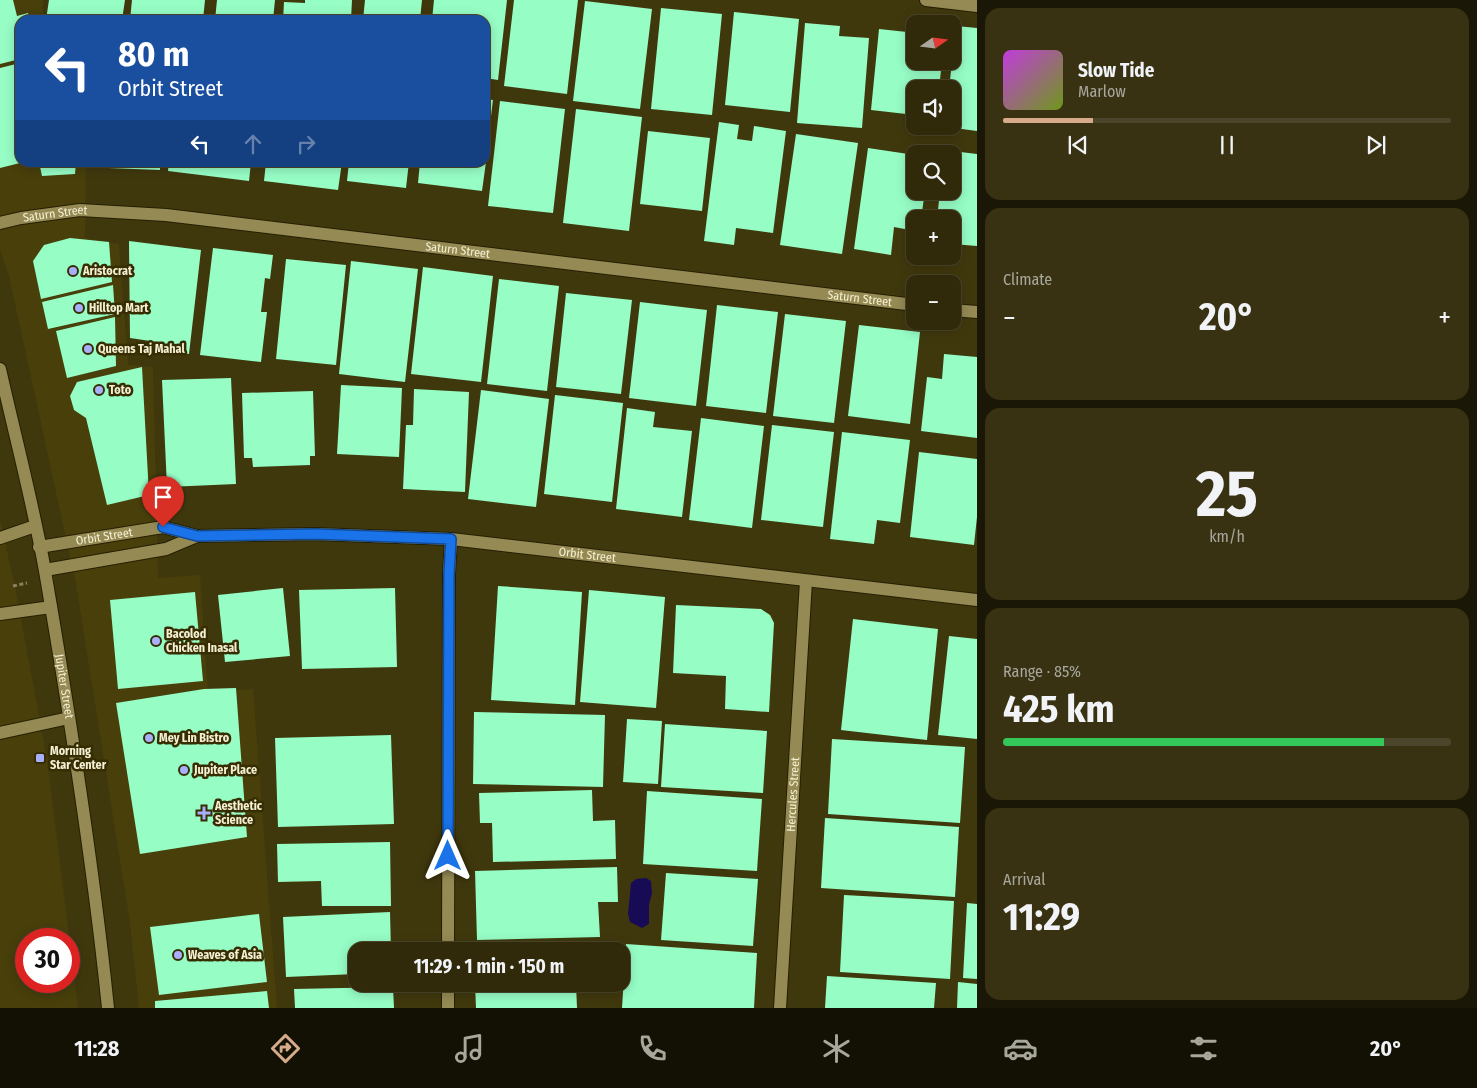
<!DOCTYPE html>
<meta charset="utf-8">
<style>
body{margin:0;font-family:"Fira Sans Condensed",sans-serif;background:#383213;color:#f1f3f6;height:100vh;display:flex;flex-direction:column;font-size:19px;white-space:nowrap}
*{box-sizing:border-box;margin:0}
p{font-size:16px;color:#a8a79c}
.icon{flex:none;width:28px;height:28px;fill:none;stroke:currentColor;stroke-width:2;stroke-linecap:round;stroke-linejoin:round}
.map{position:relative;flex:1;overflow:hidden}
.side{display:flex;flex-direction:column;gap:8px;padding:8px;background:#1a1706;width:500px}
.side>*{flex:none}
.hud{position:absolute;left:15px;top:15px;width:475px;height:152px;border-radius:15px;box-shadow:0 2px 12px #0003,0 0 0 1px #4b462b;background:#1a4fa0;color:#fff;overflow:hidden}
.needle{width:32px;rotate:76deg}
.buttons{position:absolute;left:906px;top:15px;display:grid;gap:10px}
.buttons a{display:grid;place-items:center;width:55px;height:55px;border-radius:10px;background:#302a0a;box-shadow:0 2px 12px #0003,0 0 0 1px #4b462b;font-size:25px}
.speed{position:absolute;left:15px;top:928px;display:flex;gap:10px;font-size:25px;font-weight:700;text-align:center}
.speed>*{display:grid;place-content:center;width:65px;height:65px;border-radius:50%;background:#302a0a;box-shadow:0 2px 12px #0003,0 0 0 1px #4b462b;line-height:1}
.speed .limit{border:8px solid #d22;background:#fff;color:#111}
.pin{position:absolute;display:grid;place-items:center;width:42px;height:42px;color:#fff;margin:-51px -21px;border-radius:50% 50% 50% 0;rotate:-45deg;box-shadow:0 0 5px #0007}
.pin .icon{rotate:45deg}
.me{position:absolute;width:55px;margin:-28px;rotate:0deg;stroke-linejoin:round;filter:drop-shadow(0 0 4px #0008)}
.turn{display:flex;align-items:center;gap:18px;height:105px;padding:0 20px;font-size:22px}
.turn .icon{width:65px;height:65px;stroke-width:2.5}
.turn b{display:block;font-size:35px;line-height:42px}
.lanes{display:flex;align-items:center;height:48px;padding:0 20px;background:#0003;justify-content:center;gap:25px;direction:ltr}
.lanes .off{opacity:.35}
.big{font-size:38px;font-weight:700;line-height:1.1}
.side .tile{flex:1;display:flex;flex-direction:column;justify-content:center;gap:8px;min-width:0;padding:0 18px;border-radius:15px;background:#383213}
.side .dial{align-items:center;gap:0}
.dial b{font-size:65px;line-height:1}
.song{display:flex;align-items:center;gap:15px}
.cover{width:60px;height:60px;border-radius:8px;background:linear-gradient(135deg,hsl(290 70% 55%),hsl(80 70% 35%))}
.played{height:5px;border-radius:2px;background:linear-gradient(90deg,#d6ab8b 20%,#4b462b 20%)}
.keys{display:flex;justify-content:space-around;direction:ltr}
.heat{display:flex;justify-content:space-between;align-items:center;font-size:28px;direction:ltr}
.charge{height:8px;border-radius:4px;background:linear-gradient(90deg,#34c759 85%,#4b462b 0)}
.trip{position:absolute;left:348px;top:942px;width:282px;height:50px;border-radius:15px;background:#302a0a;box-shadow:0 2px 12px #0003,0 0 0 1px #4b462b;font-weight:700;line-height:50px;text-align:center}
.tabs{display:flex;height:80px;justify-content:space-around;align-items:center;background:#131104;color:#a8a79c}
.tabs .icon{width:35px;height:35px}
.tabs .current{color:#d6ab8b}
.tabs b{font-size:22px;color:#f1f3f6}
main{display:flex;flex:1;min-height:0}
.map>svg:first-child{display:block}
.built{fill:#483f0b;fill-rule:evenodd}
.water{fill:#180b56}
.building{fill:#96fdc5}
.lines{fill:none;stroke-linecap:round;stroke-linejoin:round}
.lane-casing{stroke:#251f03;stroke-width:14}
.street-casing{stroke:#251f03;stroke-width:14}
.path{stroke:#89825d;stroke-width:3;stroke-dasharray:4 2.5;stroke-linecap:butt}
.lane{stroke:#958a53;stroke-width:12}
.street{stroke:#958a53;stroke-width:12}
.route-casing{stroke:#114b97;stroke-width:12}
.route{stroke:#1a73e8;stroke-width:9}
.poi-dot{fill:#a8b0fc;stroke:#362e02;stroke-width:2}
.labels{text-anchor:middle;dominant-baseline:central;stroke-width:5;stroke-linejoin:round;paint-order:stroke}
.street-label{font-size:12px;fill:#f5f0d3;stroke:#362e02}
.poi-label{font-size:12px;font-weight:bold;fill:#f5f0d3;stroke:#362e02;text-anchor:start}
</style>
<main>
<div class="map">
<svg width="977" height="1008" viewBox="0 0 977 1008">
<rect width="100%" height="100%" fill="#40380d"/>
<path class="built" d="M 0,0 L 43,0 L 43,20 L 20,20 L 20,162 L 86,163 L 85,238 L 119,244 L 128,365 L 153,367 L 158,578 L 200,575 L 208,692 L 253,689 L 277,1008 L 139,1008 L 130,923 L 76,584 L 9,276 L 0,250 Z
M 0,520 L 16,592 L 47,759 L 78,1008 L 0,1008 ZM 26,939 L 69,939 L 69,981 L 26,981 Z"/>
<path class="water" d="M 646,878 L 651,881 L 652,893 L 649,905 L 649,924 L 642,928 L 630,922 L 628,914 L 631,883 L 636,879 Z"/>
<path class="building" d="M 0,0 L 13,0 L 17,16 L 28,13 L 30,20 L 20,20 L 20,59 L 0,64 Z
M 49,0 L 125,0 L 122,20 L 46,20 Z
M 132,0 L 205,0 L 203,20 L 130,20 Z
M 217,0 L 275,0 L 273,20 L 215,20 Z
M 305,0 L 352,0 L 351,20 L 283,20 L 284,2 L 305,3 Z
M 365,0 L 422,0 L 420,20 L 363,20 Z
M 434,0 L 507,0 L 498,80 L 485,78 L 485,20 L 432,20 Z
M 514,0 L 578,0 L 567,94 L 504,86 Z
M 585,1 L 652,9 L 640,109 L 573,101 Z
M 661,8 L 722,14 L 712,115 L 651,109 Z
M 734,12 L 799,19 L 790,112 L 725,105 Z
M 805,23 L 840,26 L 839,36 L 869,38 L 862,128 L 797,123 Z
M 908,23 L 915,24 L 915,61 L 942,61 L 939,89 L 915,89 L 915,115 L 871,110 L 879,29 L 907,32 Z
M 956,26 L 977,28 L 977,131 L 947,127 L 952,126 L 952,89 L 949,89 Z
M 20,63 L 20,163 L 0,168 L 0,68 Z
M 485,99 L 493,100 L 486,157 L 485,157 Z
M 500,101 L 565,109 L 553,213 L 488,206 Z
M 576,109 L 642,117 L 629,231 L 563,223 Z
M 719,122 L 739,125 L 737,139 L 752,141 L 754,126 L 786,131 L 773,233 L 736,228 L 734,245 L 704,241 Z
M 648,131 L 710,138 L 702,211 L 640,204 Z
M 796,134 L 858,143 L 842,254 L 780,245 Z
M 868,148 L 915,155 L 915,191 L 925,191 L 921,219 L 915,219 L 915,231 L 894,227 L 891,255 L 854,249 Z
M 944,150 L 977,154 L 977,246 L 952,244 L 952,219 L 937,219 L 940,191 L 952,191 L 952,154 L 943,154 Z
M 39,162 L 76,162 L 75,174 L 42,176 Z
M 109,162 L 160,162 L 160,170 L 108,168 Z
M 169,162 L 251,162 L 249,181 L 168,171 Z
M 266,162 L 342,162 L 338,190 L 264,181 Z
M 349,162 L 409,162 L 406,188 L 347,181 Z
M 420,162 L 486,162 L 482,191 L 418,183 Z
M 70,238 L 109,242 L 112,282 L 41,299 L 33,261 L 44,245 Z
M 129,241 L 201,250 L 189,354 L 157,351 L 157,342 L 130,338 Z
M 213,248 L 273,255 L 270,279 L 265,278 L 261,312 L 267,312 L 261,362 L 200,355 Z
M 286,259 L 346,265 L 336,365 L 276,359 Z
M 351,261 L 418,269 L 405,382 L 339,374 Z
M 423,267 L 493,276 L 481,382 L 411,374 Z
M 499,279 L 559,286 L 547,391 L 487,384 Z
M 113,285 L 115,314 L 48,329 L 42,302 Z
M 566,293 L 632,300 L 621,394 L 556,387 Z
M 640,302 L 707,310 L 696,406 L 629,398 Z
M 717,305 L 778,312 L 766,413 L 706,406 Z
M 785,314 L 846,321 L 834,423 L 773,416 Z
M 115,317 L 116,366 L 67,378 L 56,331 Z
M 859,325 L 920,332 L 910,424 L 848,416 Z
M 944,354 L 977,357 L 977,438 L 921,431 L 927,377 L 942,379 Z
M 142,367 L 149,495 L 107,505 L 86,418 L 74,410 L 70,396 L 77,382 Z
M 231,378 L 236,484 L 167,487 L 162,380 Z
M 341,385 L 402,388 L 399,457 L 337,454 Z
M 414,389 L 469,392 L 465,492 L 403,489 L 406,425 L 413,425 Z
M 481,390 L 549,399 L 536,507 L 468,499 Z
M 313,391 L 315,456 L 310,456 L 310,465 L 253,467 L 252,458 L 244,458 L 242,393 Z
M 555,395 L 623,403 L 612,502 L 544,494 Z
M 627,408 L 655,412 L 653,427 L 692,431 L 682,517 L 616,509 Z
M 701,418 L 764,426 L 752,528 L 689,520 Z
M 772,425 L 834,432 L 823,527 L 761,520 Z
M 842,432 L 910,440 L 900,523 L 877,520 L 874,544 L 830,539 Z
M 919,452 L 977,459 L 977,517 L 974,545 L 910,537 Z
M 498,586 L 582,592 L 575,705 L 491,700 Z
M 283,588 L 290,656 L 225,662 L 218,595 Z
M 395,588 L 397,667 L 302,669 L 299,590 Z
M 589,590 L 665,597 L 656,708 L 580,702 Z
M 195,592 L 203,681 L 118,689 L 110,600 Z
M 676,605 L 761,609 L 770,615 L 774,623 L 769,712 L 725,709 L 726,676 L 673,673 Z
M 853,619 L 938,629 L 927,740 L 841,730 Z
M 949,636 L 977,639 L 977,739 L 938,735 Z
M 236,688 L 247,837 L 140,854 L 116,703 L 204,689 Z
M 474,712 L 605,715 L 603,787 L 473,784 Z
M 627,719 L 662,721 L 658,784 L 623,782 Z
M 665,724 L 767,731 L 763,793 L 661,787 Z
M 391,735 L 394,824 L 278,827 L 275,738 Z
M 832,739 L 965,747 L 960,823 L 828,814 Z
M 592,790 L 593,821 L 615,820 L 616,859 L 493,862 L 492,823 L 480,823 L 479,793 Z
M 647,791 L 762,799 L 757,871 L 643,864 Z
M 825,818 L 959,827 L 955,897 L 821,888 Z
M 390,842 L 391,906 L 322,906 L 321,881 L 278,882 L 277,844 Z
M 617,867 L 618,902 L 598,902 L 600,937 L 477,940 L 475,871 Z
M 666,873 L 758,879 L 753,946 L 661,940 Z
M 844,895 L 954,901 L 950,979 L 840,972 Z
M 967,903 L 977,904 L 977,979 L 963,978 Z
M 390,912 L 391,951 L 356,951 L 356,974 L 286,977 L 283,917 Z
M 259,914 L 267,982 L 159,995 L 150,927 Z
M 626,944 L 757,953 L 754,1008 L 622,1008 Z
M 575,946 L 575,951 L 474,951 L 474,949 Z
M 827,976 L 936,983 L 934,1008 L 825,1008 Z
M 958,982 L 977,984 L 977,1008 L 957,1008 Z
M 475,984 L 576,984 L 577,1008 L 476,1008 Z
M 393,987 L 394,1008 L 295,1008 L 294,989 Z
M 267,991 L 269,1008 L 155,1008 L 155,1001 Z"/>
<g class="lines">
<g class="lane-casing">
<path id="lane" d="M 0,538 L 35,526
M 0,614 L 51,607
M 0,733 L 69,718"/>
</g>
<g class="street-casing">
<g id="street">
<path d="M 926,0 L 977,6"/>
<path id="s1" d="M 0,223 L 21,218 L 80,210 L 166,215 L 915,305"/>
<path d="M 952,310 L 977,312"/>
<path id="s2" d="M 0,369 C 15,436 33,503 45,571 C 70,716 93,862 108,1008"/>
<path id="s3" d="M 39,547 L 163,527 L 197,536 L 315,534 L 451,539 L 977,600"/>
<path d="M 45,570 L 166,549 L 197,536"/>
<path d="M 448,951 L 449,574 L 451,539"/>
<path d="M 448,1008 L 448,984"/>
<path id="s4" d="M 780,1008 L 806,581"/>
</g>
</g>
<path class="path" d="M 13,586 L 27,583"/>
<use href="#lane" class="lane"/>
<use href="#street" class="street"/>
</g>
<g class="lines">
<g class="route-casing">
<path id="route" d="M 163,527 L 197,536 L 315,534 L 451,539 L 449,574 L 448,856"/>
</g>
<use href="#route" class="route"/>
</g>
<g class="poi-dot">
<circle cx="73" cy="271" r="5"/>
<circle cx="79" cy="308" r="5"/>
<circle cx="88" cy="349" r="5"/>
<circle cx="99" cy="390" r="5"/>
<circle cx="156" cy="641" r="5"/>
<circle cx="149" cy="738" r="5"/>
<rect x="35" y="753" width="10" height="10" rx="2.5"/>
<circle cx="184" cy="770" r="5"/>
<path d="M201.5 805.5h5v5h5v5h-5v5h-5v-5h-5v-5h5z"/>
<circle cx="178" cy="955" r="5"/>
</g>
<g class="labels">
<g class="street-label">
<text stroke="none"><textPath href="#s1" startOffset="56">Saturn Street</textPath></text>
<text stroke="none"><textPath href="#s1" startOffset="461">Saturn Street</textPath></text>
<text stroke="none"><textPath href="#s1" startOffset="866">Saturn Street</textPath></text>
<text stroke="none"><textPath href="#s3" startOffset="66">Orbit Street</textPath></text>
<text stroke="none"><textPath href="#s3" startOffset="552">Orbit Street</textPath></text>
<text stroke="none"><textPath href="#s2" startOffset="324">Jupiter Street</textPath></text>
<text stroke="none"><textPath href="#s4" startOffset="214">Hercules Street</textPath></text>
</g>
<g class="poi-label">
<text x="83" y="271">Aristocrat</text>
<text x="89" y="308">Hilltop Mart</text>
<text x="98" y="349">Queens Taj Mahal</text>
<text x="109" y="390">Toto</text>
<text x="166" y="634">Bacolod<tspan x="166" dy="14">Chicken Inasal</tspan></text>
<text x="159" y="738">Mey Lin Bistro</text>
<text x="50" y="751">Morning<tspan x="50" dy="14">Star Center</tspan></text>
<text x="194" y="770">Jupiter Place</text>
<text x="215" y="806">Aesthetic<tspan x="215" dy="14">Science</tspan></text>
<text x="188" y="955">Weaves of Asia</text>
</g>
</g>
</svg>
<div class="buttons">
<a><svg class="needle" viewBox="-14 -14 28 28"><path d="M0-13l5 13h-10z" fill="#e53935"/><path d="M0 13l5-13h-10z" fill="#a8a79c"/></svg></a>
<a><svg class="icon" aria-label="sound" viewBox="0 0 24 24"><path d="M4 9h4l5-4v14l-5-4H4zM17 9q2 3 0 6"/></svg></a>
<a><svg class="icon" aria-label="search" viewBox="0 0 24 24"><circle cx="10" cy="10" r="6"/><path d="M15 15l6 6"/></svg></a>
<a>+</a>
<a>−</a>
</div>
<div class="speed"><div class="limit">30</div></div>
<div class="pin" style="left:163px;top:527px;background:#d93025"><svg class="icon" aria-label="arrive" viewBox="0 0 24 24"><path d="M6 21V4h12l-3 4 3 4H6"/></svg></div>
<svg class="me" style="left:448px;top:856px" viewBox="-20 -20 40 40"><path d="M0-17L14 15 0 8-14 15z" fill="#1a73e8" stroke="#fff" stroke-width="4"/></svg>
<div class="trip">11:29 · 1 min · 150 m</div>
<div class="hud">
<div class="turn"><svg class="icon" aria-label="left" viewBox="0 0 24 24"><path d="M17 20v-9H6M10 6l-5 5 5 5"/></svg><div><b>80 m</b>Orbit Street</div></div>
<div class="lanes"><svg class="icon" aria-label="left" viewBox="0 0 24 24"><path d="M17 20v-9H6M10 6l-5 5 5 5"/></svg><svg class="icon off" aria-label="ahead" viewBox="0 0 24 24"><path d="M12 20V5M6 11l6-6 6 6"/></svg><svg class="icon off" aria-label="right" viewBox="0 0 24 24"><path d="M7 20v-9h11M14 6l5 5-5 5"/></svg></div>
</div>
</div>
<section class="side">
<div class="tile">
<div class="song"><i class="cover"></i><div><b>Slow Tide</b><p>Marlow</p></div></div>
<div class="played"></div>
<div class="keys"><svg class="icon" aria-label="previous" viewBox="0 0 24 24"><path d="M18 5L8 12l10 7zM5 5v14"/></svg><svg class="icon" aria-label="pause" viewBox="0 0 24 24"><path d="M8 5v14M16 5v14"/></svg><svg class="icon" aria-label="next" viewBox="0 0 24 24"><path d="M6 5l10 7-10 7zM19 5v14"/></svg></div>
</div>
<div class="tile"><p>Climate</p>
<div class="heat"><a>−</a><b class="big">20°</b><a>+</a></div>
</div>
<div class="tile dial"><b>25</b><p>km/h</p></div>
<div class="tile"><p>Range · 85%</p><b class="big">425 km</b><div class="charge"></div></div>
<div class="tile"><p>Arrival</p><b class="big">11:29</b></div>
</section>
</main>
<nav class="tabs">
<b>11:28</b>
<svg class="icon current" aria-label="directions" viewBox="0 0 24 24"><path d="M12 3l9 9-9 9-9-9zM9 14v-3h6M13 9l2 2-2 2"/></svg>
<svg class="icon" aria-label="music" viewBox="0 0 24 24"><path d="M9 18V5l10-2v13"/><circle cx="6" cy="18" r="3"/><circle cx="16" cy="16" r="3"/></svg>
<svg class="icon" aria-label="phone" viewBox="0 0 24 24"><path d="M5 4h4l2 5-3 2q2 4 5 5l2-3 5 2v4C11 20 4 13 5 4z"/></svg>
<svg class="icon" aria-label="climate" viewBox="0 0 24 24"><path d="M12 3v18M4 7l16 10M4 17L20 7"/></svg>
<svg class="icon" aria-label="car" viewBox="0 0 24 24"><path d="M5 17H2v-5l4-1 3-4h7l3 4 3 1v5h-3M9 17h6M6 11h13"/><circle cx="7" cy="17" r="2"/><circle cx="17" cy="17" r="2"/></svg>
<svg class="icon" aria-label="filters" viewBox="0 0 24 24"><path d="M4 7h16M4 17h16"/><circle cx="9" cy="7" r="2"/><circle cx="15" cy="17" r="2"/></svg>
<b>20°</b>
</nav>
